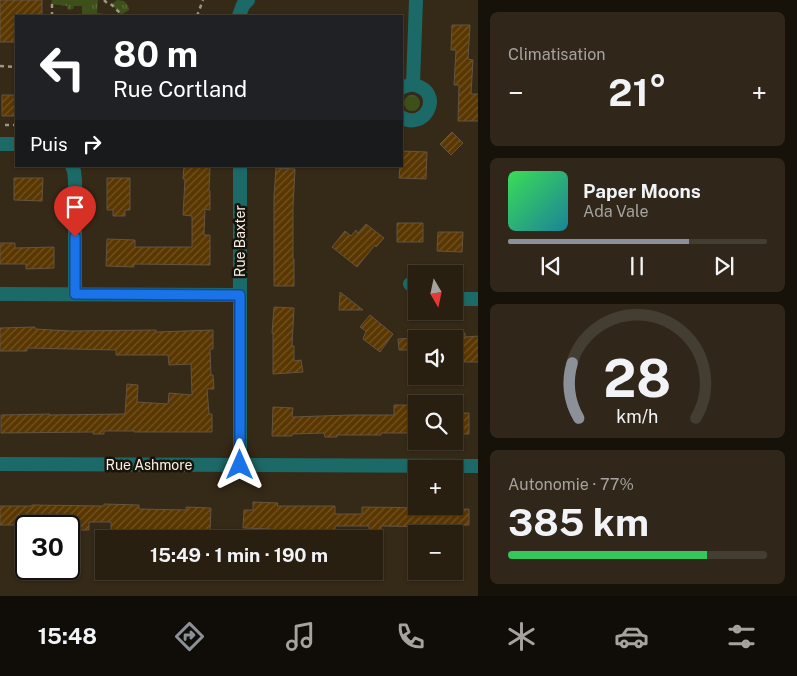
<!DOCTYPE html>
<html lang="fr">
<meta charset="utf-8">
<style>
body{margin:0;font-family:"Public Sans",sans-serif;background:#30271a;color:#f1f3f6;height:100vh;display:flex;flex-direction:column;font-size:19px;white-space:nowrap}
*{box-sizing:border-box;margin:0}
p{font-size:16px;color:#a5a29f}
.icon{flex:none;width:28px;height:28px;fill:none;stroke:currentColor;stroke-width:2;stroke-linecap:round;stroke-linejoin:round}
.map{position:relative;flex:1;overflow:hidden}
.drawer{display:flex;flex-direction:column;gap:12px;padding:12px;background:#161109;width:319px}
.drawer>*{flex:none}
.hud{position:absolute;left:15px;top:15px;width:388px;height:152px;border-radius:0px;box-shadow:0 1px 4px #0004,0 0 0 1px #443d31;background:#202124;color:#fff;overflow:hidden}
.needle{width:32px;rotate:171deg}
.buttons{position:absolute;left:408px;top:265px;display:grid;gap:10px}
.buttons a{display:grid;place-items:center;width:55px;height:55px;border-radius:0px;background:#281f11;box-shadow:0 1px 4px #0004,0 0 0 1px #443d31;font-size:25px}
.speed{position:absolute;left:15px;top:515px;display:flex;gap:10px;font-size:25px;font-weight:700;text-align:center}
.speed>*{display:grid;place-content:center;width:65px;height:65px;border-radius:50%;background:#281f11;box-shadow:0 1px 4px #0004,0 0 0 1px #443d31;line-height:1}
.speed .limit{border:2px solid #111;border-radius:8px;background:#fff;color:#111}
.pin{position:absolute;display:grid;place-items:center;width:42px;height:42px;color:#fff;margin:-51px -21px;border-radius:50% 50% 50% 0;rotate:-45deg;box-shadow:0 0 5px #0007}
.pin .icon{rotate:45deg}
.me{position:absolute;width:55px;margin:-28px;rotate:0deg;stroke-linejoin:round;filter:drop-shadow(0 0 4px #0008)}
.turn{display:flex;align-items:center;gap:18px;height:105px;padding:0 15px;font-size:22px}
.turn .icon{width:65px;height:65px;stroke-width:2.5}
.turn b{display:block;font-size:35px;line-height:42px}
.then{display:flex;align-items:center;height:48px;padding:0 15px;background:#0003;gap:10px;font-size:19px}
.big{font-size:38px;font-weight:700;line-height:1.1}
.drawer .tile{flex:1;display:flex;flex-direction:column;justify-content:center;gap:8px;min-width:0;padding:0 18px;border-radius:8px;background:#30271a}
.drawer .dial{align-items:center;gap:0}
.dial svg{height:130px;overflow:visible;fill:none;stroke:#443d31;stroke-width:7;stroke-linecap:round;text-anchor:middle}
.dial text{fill:#f1f3f6;stroke:none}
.song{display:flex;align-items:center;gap:15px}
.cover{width:60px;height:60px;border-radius:8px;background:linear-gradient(135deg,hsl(130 70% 55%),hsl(190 70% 35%))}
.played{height:5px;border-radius:2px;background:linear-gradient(90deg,#8c9099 70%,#443d31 70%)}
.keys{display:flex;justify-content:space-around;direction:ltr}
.heat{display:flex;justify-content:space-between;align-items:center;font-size:28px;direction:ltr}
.charge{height:8px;border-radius:4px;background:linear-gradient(90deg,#34c759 77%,#443d31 0)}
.trip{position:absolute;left:95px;top:530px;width:288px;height:50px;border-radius:0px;background:#281f11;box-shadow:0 1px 4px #0004,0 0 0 1px #443d31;font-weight:700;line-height:50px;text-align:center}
.dock{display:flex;height:80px;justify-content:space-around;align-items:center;background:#100c07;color:#a5a29f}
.dock .icon{width:35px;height:35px}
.dock .on{color:#8c9099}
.dock b{font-size:22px;color:#f1f3f6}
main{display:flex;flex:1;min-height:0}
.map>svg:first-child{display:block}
.grass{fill:url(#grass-tufts)}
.building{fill:url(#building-hatch);stroke:#645442}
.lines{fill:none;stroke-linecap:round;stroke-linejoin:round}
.path{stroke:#9f9587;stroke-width:2.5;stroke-dasharray:4 4;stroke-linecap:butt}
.minor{stroke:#1c6a67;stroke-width:14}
.route-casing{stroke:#114b97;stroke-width:12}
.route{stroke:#1a73e8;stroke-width:9}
.labels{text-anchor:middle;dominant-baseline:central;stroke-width:5;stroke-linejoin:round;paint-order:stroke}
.street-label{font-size:14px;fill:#f8f0e5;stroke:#18130b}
</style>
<main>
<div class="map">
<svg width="479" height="596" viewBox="0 0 479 596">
<defs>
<pattern id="grass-tufts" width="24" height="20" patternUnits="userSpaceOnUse" patternTransform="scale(1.25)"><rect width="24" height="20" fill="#3d501a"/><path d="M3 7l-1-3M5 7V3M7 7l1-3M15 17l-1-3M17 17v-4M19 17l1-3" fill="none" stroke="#5a6a3b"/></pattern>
<pattern id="building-hatch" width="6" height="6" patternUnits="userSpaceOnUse" patternTransform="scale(1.25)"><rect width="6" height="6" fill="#5a3700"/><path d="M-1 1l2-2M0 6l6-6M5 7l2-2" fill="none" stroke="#725425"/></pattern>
</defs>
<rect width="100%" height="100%" fill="#352917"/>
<path class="grass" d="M 52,0 L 98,0 L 97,13 L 117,16 L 78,16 L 78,15 L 82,14 L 82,6 L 74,6 L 73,9 L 68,10 L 67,6 L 51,4 Z
M 117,0 L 124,1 L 128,6 L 129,10 L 121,15 L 112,5 L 112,4 Z
M404 103a8 8 0 1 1 16 0a8 8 0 1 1-16 0Z"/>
<path class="building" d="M 0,0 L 42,0 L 42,16 L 16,16 L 16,42 L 0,42 Z
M 452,25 L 470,25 L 468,59 L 473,60 L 471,94 L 479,94 L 479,121 L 458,121 L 459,85 L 454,85 L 456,50 L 451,50 Z
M 2,95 L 16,95 L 16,116 L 2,116 Z
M 452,132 L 463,143 L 451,155 L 440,144 Z
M 401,151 L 427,152 L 426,179 L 399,178 L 400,166 L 401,166 Z
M 184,166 L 210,166 L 209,191 L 210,191 L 210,210 L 205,209 L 204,235 L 210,235 L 210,265 L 134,264 L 134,267 L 106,266 L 107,239 L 135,240 L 135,247 L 192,247 L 192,216 L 183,215 L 185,179 L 183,179 Z
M 276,168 L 295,169 L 293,206 L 293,259 L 294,259 L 294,286 L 274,286 L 274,196 Z
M 14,178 L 43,178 L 42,201 L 14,200 Z
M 107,178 L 130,178 L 130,210 L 125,210 L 125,216 L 113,216 L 113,210 L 107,210 Z
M 397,223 L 423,223 L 423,242 L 397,242 Z
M 366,224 L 384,238 L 376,247 L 375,245 L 357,267 L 332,247 L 345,231 L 351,236 L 356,230 L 358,233 Z
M 438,232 L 463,232 L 462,252 L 437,251 Z
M 0,243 L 15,243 L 15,248 L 54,247 L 54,268 L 26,269 L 26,264 L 0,264 Z
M 340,292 L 363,310 L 339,310 Z
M 274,307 L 294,308 L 292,346 L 294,346 L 294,361 L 301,360 L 303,372 L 273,374 L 273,333 L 272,333 Z
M 370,315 L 393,334 L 380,352 L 363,339 L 366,331 L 360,327 Z
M 35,327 L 35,329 L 70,331 L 156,330 L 156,332 L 213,330 L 213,349 L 210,349 L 211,375 L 213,375 L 214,389 L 207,389 L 209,414 L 212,414 L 212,432 L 134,432 L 135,431 L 104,431 L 104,434 L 93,434 L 93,432 L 1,433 L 1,415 L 50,414 L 50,415 L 125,414 L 127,384 L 138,385 L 137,402 L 168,404 L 169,393 L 192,395 L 191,364 L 169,365 L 168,355 L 116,355 L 116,350 L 27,348 L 27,351 L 0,351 L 0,328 Z
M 454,333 L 465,333 L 465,337 L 479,336 L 479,362 L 456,362 L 456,354 L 454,354 Z
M 416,338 L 416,350 L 399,350 L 398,339 Z
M 394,405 L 416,405 L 416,433 L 381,433 L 381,435 L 337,435 L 337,437 L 325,437 L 324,433 L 292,434 L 292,436 L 272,436 L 273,407 L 293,408 L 292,417 L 350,415 L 394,415 Z
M 454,413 L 469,413 L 469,434 L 454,434 Z
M 253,502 L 278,503 L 277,506 L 335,506 L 335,514 L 362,514 L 362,507 L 433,508 L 433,509 L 469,509 L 469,525 L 445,525 L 445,527 L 381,526 L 381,534 L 369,534 L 369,526 L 335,526 L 335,534 L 316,534 L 316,538 L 301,538 L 301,532 L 271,532 L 271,529 L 243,528 L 244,510 L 253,510 Z
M 104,504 L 139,505 L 139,509 L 186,510 L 186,507 L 211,508 L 210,531 L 171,530 L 171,535 L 169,536 L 111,534 L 111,522 L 89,522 L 89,530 L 69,530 L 69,526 L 67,525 L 0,525 L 0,506 L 32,506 L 32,505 L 104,506 Z"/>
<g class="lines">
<path class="path" d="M 104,0 L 107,3 L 112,5 L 123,16
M 52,16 L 52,0
M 197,16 L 203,0
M 0,66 L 16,67
M 5,125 L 16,125"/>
<path class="minor" d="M 239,16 L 243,5 L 248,0
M 413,84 L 416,0
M 401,88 C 408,85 413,83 420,87 C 442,97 424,131 401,117
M 0,144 L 16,144
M 72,166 L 74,171 L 75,180 L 75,294
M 410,284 L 416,288
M 0,294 L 240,295
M 454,299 L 479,299
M 0,464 L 479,466
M 240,465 L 240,166"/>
</g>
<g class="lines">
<g class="route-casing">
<path id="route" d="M 75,237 L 75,294 L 240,295 L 240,465"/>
</g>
<use href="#route" class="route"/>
</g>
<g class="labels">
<g class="street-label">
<text transform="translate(240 241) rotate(-90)">Rue Baxter</text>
<text x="149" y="465">Rue Ashmore</text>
</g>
</g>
</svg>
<div class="buttons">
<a><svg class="needle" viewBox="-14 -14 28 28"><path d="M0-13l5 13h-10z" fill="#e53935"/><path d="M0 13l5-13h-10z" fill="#a5a29f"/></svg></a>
<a><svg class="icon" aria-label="sound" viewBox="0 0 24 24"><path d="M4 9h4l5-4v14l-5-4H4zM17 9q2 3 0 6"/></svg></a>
<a><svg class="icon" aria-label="search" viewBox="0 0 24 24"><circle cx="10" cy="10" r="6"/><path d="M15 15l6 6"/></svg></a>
<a>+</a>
<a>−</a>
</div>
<div class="speed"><div class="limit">30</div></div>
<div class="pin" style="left:75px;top:237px;background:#d93025"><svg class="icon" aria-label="arrive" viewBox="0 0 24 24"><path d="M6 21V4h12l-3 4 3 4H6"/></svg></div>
<svg class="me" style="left:240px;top:465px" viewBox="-20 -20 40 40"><path d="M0-17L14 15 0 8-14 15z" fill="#1a73e8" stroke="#fff" stroke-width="4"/></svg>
<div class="trip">15:49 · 1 min · 190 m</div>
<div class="hud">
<div class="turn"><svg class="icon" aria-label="left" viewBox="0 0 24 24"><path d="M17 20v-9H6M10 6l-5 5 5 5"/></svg><div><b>80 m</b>Rue Cortland</div></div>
<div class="then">Puis<svg class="icon" aria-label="right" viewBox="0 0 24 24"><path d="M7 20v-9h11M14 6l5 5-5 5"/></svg></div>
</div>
</div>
<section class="drawer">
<div class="tile"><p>Climatisation</p>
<div class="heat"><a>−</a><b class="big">21°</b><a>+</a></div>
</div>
<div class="tile">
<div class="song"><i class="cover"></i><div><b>Paper Moons</b><p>Ada Vale</p></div></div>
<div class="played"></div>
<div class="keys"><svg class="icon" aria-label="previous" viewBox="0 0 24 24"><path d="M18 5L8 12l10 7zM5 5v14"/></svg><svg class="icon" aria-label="pause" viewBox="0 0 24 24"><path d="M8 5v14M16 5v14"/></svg><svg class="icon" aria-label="next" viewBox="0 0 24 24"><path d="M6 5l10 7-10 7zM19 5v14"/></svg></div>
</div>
<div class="tile dial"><svg viewBox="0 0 100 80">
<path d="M14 69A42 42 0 1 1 86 69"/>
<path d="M14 69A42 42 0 0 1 10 35" stroke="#8c9099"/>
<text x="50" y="56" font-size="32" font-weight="700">28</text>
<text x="50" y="72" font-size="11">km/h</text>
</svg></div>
<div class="tile"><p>Autonomie · 77%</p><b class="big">385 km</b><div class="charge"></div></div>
</section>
</main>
<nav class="dock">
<b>15:48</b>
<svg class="icon on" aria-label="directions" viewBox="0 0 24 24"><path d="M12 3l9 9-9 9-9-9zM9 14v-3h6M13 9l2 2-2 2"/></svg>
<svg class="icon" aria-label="music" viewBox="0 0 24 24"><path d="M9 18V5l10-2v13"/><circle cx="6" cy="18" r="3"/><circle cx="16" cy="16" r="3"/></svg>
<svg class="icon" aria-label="phone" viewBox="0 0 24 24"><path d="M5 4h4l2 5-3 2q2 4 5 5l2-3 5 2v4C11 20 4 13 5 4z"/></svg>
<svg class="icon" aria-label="climate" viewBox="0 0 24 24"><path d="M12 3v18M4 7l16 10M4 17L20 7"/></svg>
<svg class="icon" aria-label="car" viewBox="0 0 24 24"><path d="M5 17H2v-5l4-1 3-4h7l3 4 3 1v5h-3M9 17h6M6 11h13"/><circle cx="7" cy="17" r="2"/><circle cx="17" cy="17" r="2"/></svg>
<svg class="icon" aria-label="filters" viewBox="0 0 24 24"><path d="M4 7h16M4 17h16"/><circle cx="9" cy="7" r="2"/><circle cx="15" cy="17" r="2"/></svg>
</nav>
